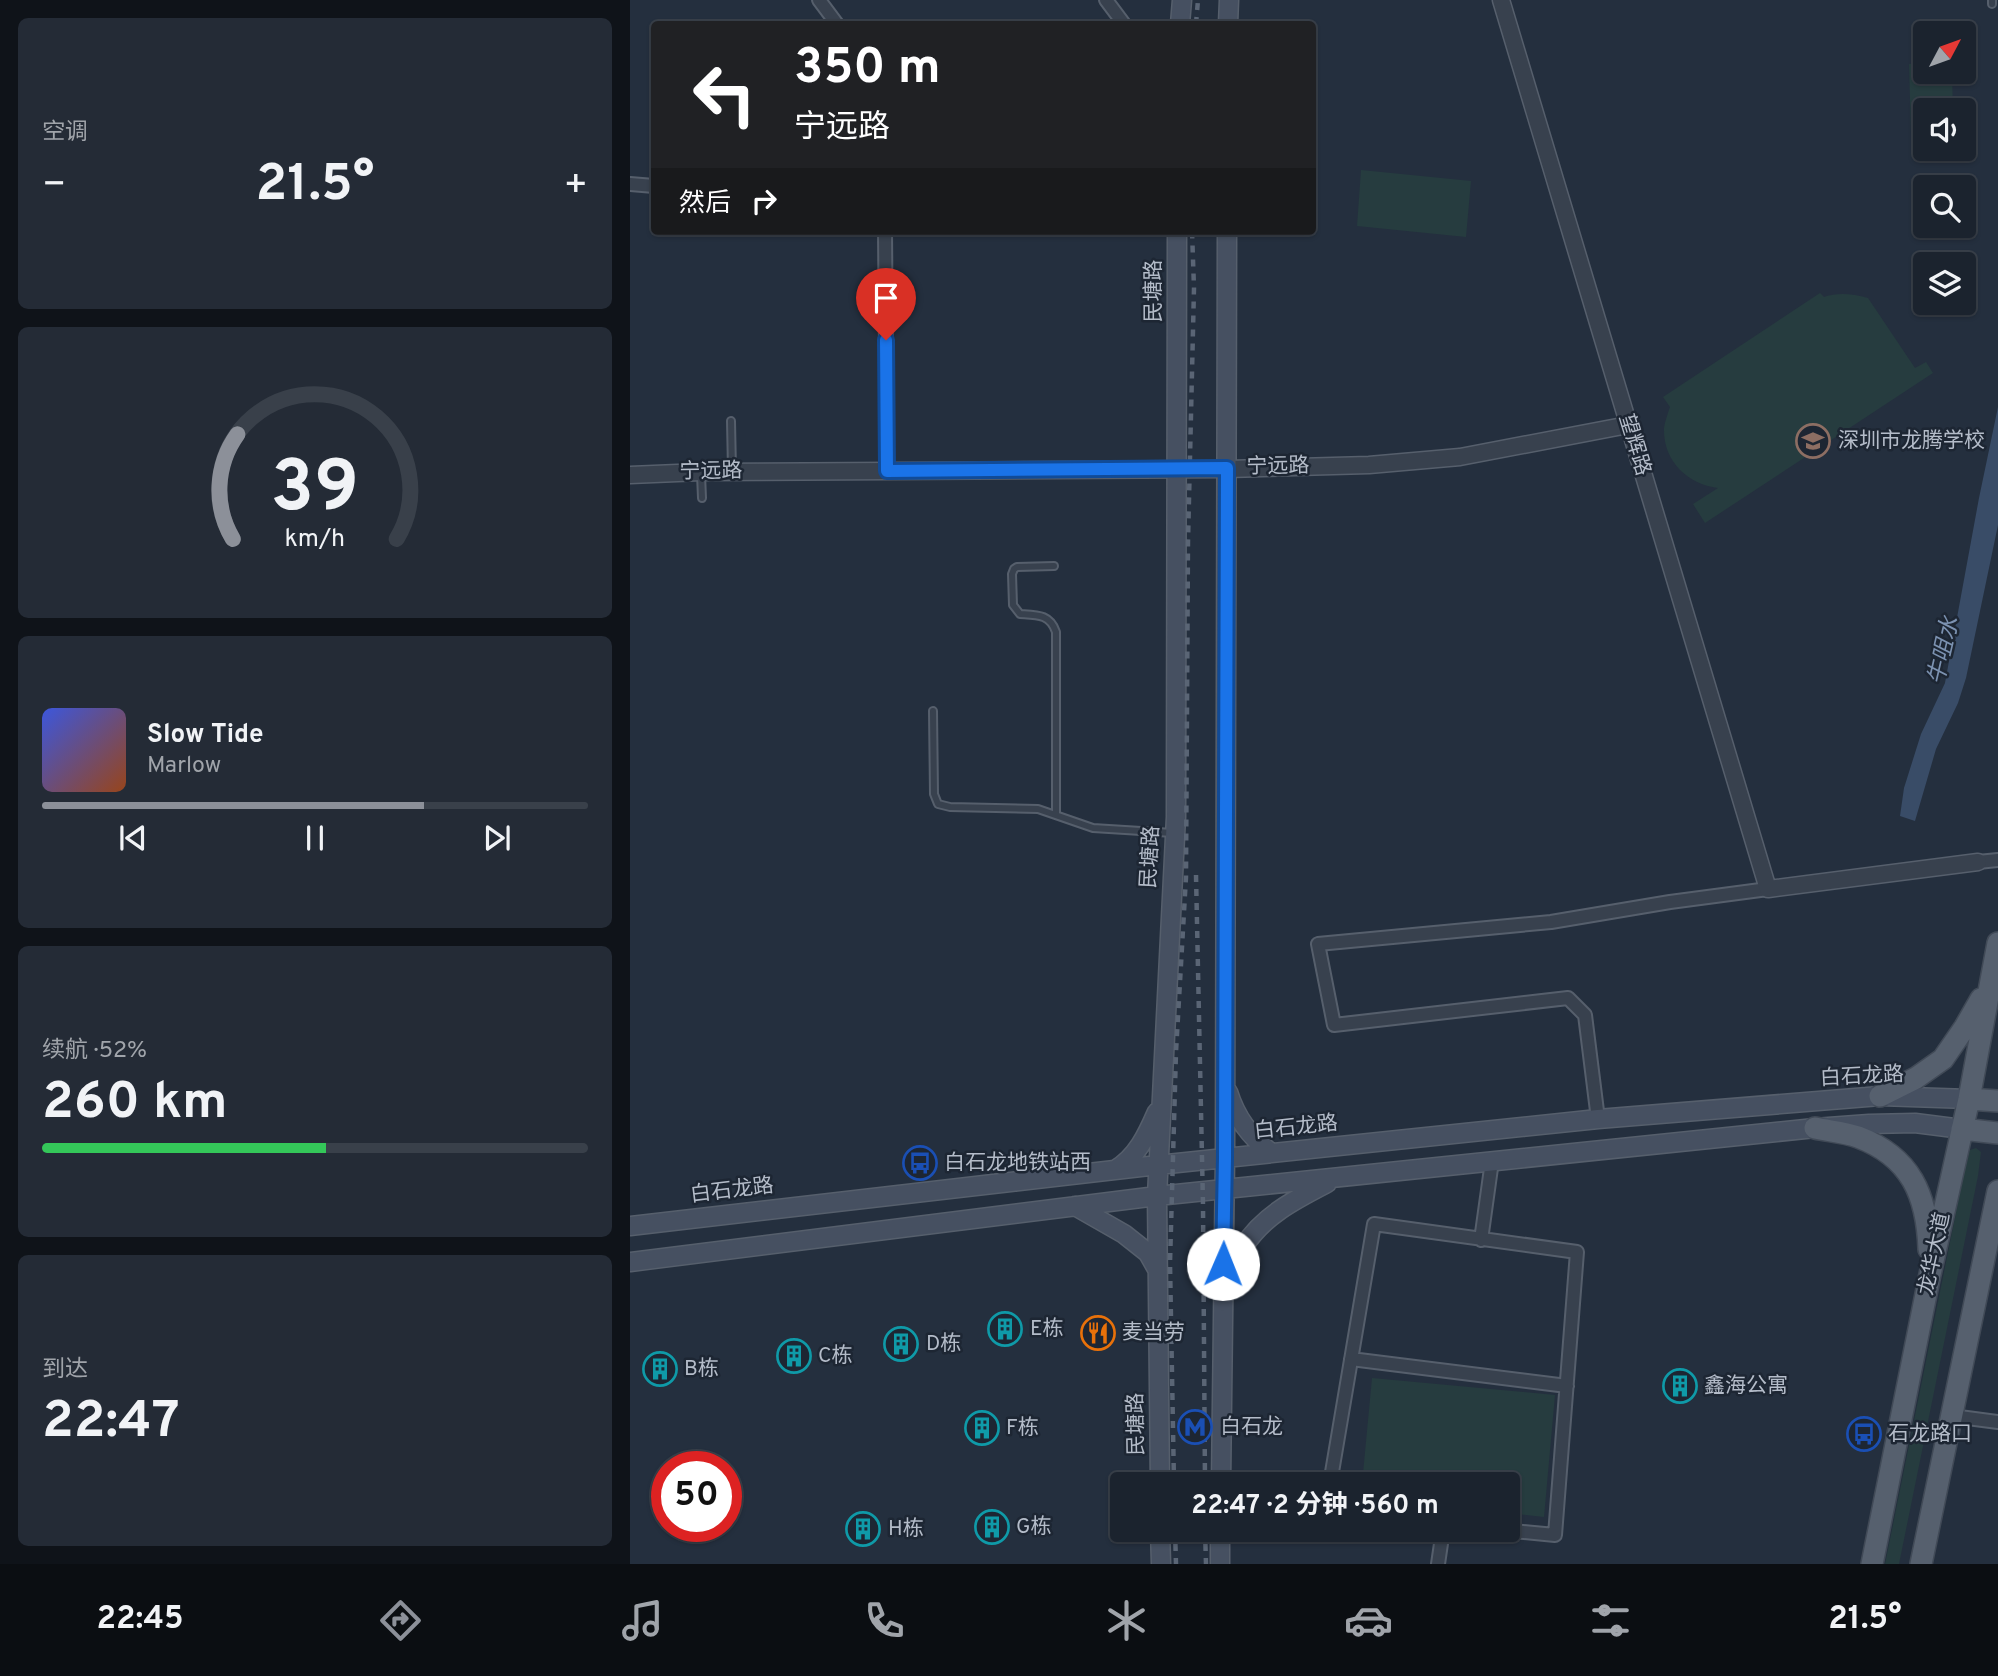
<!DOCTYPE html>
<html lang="zh">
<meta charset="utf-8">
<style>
body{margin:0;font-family:Overpass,"Noto Sans SC",sans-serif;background:#242b36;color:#f1f3f6;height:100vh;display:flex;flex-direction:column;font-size:26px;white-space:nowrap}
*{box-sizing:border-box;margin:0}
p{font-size:23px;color:#a0a4aa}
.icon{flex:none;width:38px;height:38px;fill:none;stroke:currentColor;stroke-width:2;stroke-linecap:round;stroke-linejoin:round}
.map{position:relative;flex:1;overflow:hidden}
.drawer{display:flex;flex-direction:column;gap:18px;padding:18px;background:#0f1319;width:630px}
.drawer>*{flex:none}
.guide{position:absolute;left:21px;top:21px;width:665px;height:214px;border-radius:7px;box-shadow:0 2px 5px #0004,0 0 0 2px #39404a;background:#202124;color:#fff;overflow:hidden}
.needle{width:46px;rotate:49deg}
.tools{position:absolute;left:1283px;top:21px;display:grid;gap:14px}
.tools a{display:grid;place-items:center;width:63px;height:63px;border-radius:7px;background:#1b232e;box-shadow:0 2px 5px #0004,0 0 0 2px #39404a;font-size:35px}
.speed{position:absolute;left:21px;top:1451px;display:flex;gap:14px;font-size:35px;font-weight:700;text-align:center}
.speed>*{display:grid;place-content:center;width:91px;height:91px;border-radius:50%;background:#1b232e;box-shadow:0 2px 5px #0004,0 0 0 2px #39404a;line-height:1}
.speed .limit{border:10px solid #d22;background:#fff;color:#111}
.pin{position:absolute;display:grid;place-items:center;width:60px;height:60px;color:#fff;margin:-72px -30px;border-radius:50% 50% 50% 0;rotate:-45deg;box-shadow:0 0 7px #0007}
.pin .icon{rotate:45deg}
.me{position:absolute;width:77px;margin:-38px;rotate:1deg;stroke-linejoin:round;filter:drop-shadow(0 0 5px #0008)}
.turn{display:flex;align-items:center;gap:24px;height:147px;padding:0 28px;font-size:32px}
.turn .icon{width:91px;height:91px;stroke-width:2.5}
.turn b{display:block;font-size:49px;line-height:60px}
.then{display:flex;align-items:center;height:66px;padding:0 28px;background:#0003;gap:14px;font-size:26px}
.big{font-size:52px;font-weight:700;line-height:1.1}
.drawer .widget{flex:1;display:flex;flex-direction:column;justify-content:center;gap:10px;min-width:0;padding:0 24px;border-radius:10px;background:#242b36}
.drawer .dial{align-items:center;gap:0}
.dial svg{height:182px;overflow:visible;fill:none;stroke:#39404a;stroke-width:7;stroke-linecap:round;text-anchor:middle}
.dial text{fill:#f1f3f6;stroke:none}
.song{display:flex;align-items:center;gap:21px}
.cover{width:84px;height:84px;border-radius:10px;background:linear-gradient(135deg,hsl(230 70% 55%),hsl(20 70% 35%))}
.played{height:7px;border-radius:4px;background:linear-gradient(90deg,#8c9099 70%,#39404a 70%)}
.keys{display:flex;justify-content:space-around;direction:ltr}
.heat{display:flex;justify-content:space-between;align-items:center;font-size:38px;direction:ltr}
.charge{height:10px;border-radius:5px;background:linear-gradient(90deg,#34c759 52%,#39404a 0)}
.trip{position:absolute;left:480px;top:1472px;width:410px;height:70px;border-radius:7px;background:#1b232e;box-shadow:0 2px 5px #0004,0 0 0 2px #39404a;font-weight:700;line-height:70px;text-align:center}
.tab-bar{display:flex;height:112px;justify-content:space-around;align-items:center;background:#0b0e12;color:#a0a4aa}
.tab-bar .icon{width:49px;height:49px}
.tab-bar .on{color:#8c9099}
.tab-bar b{font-size:32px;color:#f1f3f6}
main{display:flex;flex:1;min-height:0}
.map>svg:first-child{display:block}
.green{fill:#263c3f}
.water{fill:#394c67}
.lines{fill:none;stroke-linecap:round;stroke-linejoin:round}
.service-casing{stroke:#565f6c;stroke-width:10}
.minor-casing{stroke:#565f6c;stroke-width:16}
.tertiary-casing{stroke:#565f6c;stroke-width:19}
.secondary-casing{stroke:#565f6c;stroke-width:21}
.primary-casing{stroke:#414a57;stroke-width:24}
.service{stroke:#38414e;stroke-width:6}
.minor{stroke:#38414e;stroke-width:12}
.tertiary{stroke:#38414e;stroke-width:16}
.secondary{stroke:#465061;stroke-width:18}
.primary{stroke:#56606e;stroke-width:21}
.rail{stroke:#5a6575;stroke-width:4.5;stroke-dasharray:7 7;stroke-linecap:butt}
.route-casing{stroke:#114b97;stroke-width:18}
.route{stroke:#1a73e8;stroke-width:12}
.labels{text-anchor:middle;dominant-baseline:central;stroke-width:5;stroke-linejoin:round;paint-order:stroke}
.street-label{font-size:21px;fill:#b4bcc9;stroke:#1d2633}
.poi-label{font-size:21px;fill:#b4bcc9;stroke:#1d2633;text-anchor:start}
.water-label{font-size:23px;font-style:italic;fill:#7c92b1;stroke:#1d2633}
</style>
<main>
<section class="drawer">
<div class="widget"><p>空调</p>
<div class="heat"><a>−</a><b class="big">21.5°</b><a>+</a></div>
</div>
<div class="widget dial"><svg viewBox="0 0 100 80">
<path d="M14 69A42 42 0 1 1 86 69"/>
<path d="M14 69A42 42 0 0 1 16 23" stroke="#8c9099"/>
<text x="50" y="56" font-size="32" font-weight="700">39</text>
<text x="50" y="72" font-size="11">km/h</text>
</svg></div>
<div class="widget">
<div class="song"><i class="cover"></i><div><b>Slow Tide</b><p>Marlow</p></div></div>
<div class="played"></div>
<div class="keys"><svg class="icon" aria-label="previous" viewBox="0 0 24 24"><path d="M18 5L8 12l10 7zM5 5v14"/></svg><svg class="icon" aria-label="pause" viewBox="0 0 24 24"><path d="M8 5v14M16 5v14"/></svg><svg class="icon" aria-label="next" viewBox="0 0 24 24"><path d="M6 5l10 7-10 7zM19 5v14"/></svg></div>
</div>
<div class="widget"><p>续航 · 52%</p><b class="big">260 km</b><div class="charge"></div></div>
<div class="widget"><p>到达</p><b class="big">22:47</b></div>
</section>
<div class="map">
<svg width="1368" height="1564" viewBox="0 0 1368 1564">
<rect width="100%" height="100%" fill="#242f3e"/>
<path class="green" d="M 1279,64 L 1295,64 L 1295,72 L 1322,72 L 1323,110 L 1295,110 L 1295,134 L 1281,134 Z
M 731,170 L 841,181 L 836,237 L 727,226 Z
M 1190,293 L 1194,297 C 1209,292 1222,294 1238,298 L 1285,368 L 1296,362 L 1303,373 L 1075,523 L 1063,504 L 1088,488 C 1057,484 1033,461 1034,428 C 1035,421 1038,413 1040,407 L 1033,397 Z
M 1346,1148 L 1351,1152 L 1348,1176 L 1269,1564 L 1255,1564 L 1334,1173 L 1340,1150 Z
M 742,1378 L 925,1395 L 914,1517 L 877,1513 L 877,1484 L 732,1484 Z"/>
<path class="water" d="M 1368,407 L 1368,525 L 1336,678 L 1328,703 L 1306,749 L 1285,821 L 1270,816 L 1274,788 L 1291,734 L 1315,683 L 1349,498 Z"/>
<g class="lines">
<g class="service-casing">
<path id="service" d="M 1362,0 L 1362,4
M 101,421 L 102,470
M 71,474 L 72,498
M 424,566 L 387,567 L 384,569 L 382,574 L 383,605 L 390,614 C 407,615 420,614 426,632 L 426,815
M 303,711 L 304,794 L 308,804 L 320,807 L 408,809 L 463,828 L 543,833"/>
</g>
<g class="minor-casing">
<path id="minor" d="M 189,0 L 207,24
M 476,0 L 494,24
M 0,184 L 24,186
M 255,231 L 257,471
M 1348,862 L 1368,860
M 968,1119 L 955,1015 L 938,998 L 704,1025 L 688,944 L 921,922 L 1040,902 L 1138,889
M 851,1240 L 862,1161
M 721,1359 L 937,1386
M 1322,1416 L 1368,1422
M 700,1484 L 744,1224 L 947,1252 L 925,1535 L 872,1530
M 808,1564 L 813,1530"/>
</g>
<g class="tertiary-casing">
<path id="tertiary" d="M 871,0 L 1138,889 L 1348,862
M 0,475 L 71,472 L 597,469 L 739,465 L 830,457 L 998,425"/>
</g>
<g class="secondary-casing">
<path id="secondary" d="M 550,24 L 552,0
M 598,24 L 599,0
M 598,1092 C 606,1118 620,1136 641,1153
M 485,1170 C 507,1157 517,1135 527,1112
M 445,1206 L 494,1234 L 518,1253 L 527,1269
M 0,1226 L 528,1165 L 968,1119 L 1250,1096 L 1339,1099
M 0,1262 L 527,1196 L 1185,1128 L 1239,1124 L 1285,1123 L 1332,1129
M 594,1286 C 601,1273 607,1259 614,1246 C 634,1215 666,1199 697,1183
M 530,1484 L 527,1196 L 546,817 L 547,231
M 591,1484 L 595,1158 L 597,231
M 530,1530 L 531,1564
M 590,1564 L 590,1530"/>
</g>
<g class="primary-casing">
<path id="primary" d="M 1250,1096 L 1286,1078 L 1313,1059 L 1335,1027 L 1351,999
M 1339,1099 L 1368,1101
M 1185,1128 C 1198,1131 1214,1132 1228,1137 C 1281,1157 1297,1195 1299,1249
M 1332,1129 L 1368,1133
M 1242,1564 L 1299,1279 L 1339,1099 L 1368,943
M 1291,1564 L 1368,1191"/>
</g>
<use href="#service" class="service"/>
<use href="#minor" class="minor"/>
<use href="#tertiary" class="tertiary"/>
<use href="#secondary" class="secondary"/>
<use href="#primary" class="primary"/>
<path class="rail" d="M 566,24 L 568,0
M 566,875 L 573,1205 L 575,1484
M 544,1484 L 540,1263 L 546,1052 L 556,877 L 558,542 L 564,288 L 562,231
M 545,1530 L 546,1564
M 575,1530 L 576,1564"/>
</g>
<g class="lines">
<g class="route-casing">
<path id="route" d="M 256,340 L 257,471 L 597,468 L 595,1158 L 593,1264"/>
</g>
<use href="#route" class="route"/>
</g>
<defs>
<g id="school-ring" transform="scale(1.75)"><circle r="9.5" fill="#1d2633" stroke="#8d6e63" stroke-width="1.5"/><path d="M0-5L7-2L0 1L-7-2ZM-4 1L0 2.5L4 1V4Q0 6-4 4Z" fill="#8d6e63"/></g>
<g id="bus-ring" transform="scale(1.75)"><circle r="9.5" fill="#1d2633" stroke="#1a4fb4" stroke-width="1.5"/><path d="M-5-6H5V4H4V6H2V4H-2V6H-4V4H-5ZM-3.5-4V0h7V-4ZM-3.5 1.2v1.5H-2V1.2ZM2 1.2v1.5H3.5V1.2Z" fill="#1a4fb4"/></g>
<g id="building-ring" transform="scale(1.75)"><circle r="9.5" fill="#1d2633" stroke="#0f9aa8" stroke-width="1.5"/><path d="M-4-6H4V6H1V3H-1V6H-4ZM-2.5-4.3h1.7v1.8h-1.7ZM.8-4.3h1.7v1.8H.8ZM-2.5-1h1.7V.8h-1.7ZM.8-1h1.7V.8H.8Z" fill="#0f9aa8"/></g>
<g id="restaurant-ring" transform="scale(1.75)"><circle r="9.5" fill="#1d2633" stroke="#e8710a" stroke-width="1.5"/><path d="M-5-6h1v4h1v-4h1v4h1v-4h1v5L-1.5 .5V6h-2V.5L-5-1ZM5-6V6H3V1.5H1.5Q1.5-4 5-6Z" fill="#e8710a"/></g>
<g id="metro-ring" transform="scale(1.75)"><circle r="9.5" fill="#1d2633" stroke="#1a4fb4" stroke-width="1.5"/><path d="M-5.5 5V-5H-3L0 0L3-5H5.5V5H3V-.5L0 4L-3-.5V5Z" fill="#1a4fb4"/></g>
</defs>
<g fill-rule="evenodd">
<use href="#school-ring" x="1183" y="441"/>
<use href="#bus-ring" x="290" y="1163"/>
<use href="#building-ring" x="375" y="1329"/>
<use href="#restaurant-ring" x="468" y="1333"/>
<use href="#building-ring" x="271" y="1344"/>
<use href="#building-ring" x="164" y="1356"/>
<use href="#building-ring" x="30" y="1369"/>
<use href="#building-ring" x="1050" y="1386"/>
<use href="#metro-ring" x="565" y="1427"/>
<use href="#building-ring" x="352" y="1428"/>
<use href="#bus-ring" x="1234" y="1434"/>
<use href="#building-ring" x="362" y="1527"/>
<use href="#building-ring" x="233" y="1529"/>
</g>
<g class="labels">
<g class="street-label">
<text transform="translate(524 291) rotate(-90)">民塘路</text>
<text transform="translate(1004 445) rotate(73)">望辉路</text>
<text transform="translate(648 467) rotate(-1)">宁远路</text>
<text transform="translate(81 472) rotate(-1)">宁远路</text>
<text transform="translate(521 857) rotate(-87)">民塘路</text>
<text transform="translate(1232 1077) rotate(-3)">白石龙路</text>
<text transform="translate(666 1128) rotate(-6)">白石龙路</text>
<text transform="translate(102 1191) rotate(-7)">白石龙路</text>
<text transform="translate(1305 1254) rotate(-78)">龙华大道</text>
<text transform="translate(507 1424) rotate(-91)">民塘路</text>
</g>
<g class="poi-label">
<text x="1208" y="441">深圳市龙腾学校</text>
<text x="314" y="1163">白石龙地铁站西</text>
<text x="400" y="1329">E栋</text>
<text x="492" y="1333">麦当劳</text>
<text x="296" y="1344">D栋</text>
<text x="188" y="1356">C栋</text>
<text x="54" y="1369">B栋</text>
<text x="1074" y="1386">鑫海公寓</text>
<text x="590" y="1427">白石龙</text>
<text x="376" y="1428">F栋</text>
<text x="1258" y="1434">石龙路口</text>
<text x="386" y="1527">G栋</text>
<text x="258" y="1529">H栋</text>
</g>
<g class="water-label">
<text transform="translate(1315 651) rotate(-77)">牛咀水</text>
</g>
</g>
</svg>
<div class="tools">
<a><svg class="needle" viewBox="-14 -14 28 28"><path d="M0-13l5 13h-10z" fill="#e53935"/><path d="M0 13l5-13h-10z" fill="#a0a4aa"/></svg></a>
<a><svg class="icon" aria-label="sound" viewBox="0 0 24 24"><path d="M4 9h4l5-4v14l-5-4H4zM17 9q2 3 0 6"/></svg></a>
<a><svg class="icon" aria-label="search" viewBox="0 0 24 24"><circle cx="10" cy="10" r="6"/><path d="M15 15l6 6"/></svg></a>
<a><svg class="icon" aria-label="layers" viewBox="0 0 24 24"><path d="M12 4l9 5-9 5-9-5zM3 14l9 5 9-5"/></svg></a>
</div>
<div class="speed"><div class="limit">50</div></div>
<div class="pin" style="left:256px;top:340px;background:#d93025"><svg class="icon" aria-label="arrive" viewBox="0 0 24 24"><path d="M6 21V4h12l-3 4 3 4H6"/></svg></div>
<svg class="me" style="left:593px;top:1264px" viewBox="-20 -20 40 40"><circle r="19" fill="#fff"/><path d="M0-13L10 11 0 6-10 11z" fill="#1a73e8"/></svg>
<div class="trip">22:47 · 2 分钟 · 560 m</div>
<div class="guide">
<div class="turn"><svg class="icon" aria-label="left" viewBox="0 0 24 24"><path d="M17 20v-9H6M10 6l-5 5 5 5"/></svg><div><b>350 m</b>宁远路</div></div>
<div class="then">然后<svg class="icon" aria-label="right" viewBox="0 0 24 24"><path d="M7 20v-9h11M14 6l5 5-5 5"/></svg></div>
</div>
</div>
</main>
<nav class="tab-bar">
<b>22:45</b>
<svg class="icon on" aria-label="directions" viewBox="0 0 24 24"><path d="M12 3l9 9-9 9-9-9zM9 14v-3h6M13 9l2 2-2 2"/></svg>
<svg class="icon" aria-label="music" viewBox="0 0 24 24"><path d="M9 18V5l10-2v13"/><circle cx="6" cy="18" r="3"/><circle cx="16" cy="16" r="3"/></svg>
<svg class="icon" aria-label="phone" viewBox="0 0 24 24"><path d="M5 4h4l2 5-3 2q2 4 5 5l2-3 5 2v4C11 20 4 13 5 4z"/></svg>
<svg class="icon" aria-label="climate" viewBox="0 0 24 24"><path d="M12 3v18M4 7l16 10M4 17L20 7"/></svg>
<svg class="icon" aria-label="car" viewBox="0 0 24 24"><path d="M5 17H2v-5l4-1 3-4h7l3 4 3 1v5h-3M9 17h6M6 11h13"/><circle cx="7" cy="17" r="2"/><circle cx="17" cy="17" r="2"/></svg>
<svg class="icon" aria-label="filters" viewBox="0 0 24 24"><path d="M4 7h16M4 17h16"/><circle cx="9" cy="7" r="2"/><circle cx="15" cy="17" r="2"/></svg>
<b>21.5°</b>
</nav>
